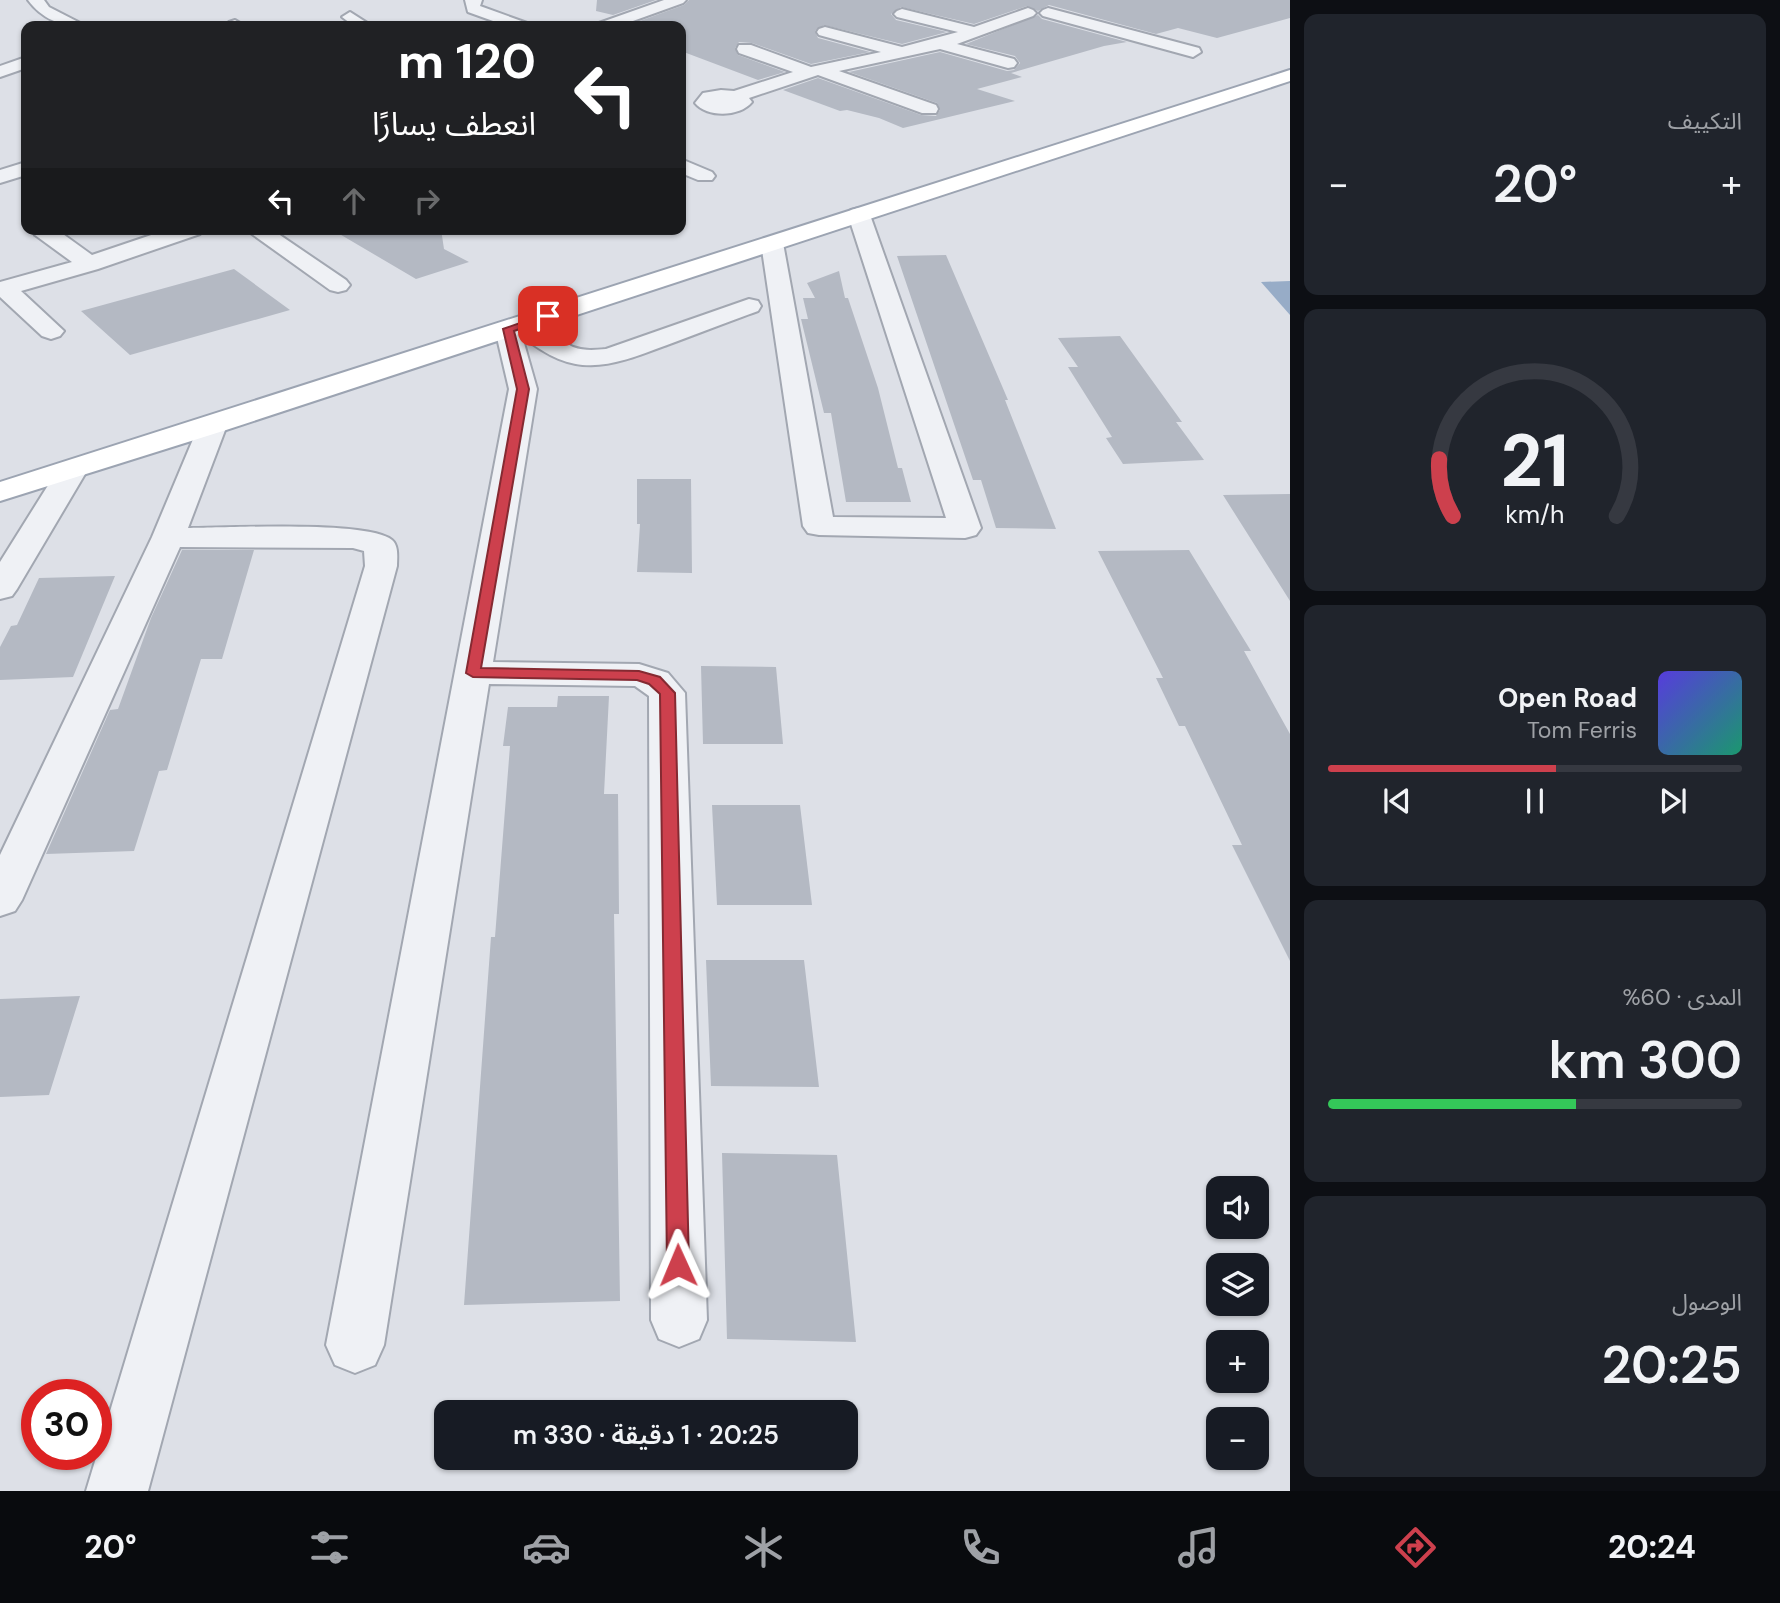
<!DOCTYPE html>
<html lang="ar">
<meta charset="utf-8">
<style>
body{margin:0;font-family:"DM Sans","Noto Sans Arabic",sans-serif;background:#20242c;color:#f1f3f6;direction:rtl;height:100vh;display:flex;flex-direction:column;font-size:26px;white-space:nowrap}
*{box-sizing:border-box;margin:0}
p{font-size:23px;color:#9ea1a6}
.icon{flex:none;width:38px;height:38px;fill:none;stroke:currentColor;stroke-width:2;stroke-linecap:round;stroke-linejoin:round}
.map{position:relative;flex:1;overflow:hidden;direction:ltr}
.drawer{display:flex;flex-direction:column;gap:14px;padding:14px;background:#0d0f14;width:490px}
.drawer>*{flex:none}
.guide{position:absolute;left:21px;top:21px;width:665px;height:214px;border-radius:14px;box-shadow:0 2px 5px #0004;direction:rtl;background:#202124;color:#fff;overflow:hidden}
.tools{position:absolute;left:1206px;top:1176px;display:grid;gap:14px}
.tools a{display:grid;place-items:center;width:63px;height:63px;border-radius:14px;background:#171b24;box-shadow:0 2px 5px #0004;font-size:35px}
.speed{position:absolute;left:21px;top:1379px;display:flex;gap:14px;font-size:35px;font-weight:700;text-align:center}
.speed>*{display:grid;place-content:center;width:91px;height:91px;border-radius:50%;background:#171b24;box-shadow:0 2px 5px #0004;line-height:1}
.speed .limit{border:10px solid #d22;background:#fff;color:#111}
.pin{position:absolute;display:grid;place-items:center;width:60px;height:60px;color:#fff;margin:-30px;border-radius:14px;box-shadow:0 4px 10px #0006}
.me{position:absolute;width:77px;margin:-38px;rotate:359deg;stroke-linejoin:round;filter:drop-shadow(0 0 5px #0008)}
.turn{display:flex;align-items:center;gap:24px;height:147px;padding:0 35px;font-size:32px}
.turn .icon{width:91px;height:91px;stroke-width:2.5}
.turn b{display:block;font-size:49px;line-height:60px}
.lanes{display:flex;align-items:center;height:66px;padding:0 35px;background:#0003;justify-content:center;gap:35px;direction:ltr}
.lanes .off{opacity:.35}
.big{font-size:52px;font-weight:600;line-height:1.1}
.drawer .widget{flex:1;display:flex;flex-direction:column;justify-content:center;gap:10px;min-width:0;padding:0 24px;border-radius:14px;background:#20242c}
.drawer .dial{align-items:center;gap:0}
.dial svg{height:182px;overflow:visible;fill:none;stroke:#363941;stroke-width:7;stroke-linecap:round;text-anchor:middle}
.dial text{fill:#f1f3f6;stroke:none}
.song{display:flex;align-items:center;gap:21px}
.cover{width:84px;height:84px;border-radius:10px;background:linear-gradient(135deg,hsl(250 70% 55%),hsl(160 70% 35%))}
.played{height:7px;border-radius:4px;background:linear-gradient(90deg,#cd404d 55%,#363941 55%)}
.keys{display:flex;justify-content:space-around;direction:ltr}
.heat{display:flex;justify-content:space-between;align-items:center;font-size:38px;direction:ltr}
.charge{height:10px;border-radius:5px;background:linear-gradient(90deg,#34c759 60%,#363941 0)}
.trip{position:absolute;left:434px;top:1400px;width:424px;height:70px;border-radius:14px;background:#171b24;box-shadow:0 2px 5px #0004;font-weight:600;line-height:70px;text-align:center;direction:rtl}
.tabs{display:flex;height:112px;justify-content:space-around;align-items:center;background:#090b0e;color:#9ea1a6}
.tabs .icon{width:49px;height:49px}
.tabs .on{color:#cd404d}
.tabs b{font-size:32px;color:#f1f3f6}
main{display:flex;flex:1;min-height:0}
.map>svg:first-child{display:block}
.water{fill:#97acc7}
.building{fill:#b4b9c3}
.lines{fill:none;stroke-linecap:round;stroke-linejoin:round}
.minor-casing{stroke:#a2a7b1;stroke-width:4}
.major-casing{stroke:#9ca4b2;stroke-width:4}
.minor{fill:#eff1f5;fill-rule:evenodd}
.major{fill:#fff;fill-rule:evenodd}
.route{fill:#cd404d;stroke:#852a32;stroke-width:2}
</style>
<main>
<section class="drawer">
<div class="widget"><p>التكييف</p>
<div class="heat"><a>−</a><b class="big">20°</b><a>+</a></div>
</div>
<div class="widget dial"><svg viewBox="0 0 100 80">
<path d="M14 69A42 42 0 1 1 86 69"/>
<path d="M14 69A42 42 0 0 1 8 44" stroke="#cd404d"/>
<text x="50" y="56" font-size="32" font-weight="700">21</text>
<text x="50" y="72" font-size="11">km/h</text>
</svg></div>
<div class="widget">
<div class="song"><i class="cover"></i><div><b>Open Road</b><p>Tom Ferris</p></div></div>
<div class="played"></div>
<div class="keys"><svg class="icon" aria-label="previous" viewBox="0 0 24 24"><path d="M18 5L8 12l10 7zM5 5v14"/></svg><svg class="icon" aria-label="pause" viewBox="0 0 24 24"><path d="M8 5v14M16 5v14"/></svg><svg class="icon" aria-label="next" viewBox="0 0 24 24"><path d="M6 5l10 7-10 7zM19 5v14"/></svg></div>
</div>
<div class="widget"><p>المدى · 60%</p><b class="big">300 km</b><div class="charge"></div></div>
<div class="widget"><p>الوصول</p><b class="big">20:25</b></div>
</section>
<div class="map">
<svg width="1290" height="1491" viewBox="0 0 1290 1491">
<rect width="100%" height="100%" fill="#dde0e7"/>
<path class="water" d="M 1290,281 L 1290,315 L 1261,282 Z"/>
<path class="building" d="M 597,0 L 656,0 L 613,15 L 596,11 Z
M 689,0 L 1290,0 L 1290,18 L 1217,38 L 1178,28 L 1156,34 L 1049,5 L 1038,11 L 1027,6 L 974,24 L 901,7 L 891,14 L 896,20 L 947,32 L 902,44 L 824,25 L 815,31 L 818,38 L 870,52 L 811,64 L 752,43 L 739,42 L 735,48 L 738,55 L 785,72 L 758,80 L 681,51 L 681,26 L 661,26 L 640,21 L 684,5 Z
M 1038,15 L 1042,19 L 1127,42 L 1104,46 L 1011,73 L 1022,77 L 977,89 L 1015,101 L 903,128 L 879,118 L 847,110 L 840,111 L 783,90 L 818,78 L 921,115 L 936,116 L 940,110 L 937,103 L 849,72 L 940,52 L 1007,71 L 1014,70 L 1020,63 L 1015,56 L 966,44 Z
M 331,229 L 441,229 L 444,249 L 469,262 L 416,279 Z
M 946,255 L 1008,400 L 1005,400 L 1056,529 L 996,528 L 981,480 L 973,480 L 897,256 Z
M 234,269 L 290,310 L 130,355 L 81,311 Z
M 839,271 L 845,298 L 848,298 L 878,388 L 898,468 L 902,468 L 911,502 L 846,502 L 831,413 L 824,413 L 801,319 L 808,319 L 803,298 L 815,298 L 807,283 Z
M 1120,336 L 1182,422 L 1176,422 L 1204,460 L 1123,464 L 1106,438 L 1112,437 L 1068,367 L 1078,367 L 1058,338 Z
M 637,479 L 691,479 L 692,573 L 637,572 L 640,524 L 637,524 Z
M 1290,494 L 1290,601 L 1223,495 Z
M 182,550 L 254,550 L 222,659 L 201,659 L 167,770 L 159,771 L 134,851 L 46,854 L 110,710 L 118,709 L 151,618 Z
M 1189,550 L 1251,651 L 1244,651 L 1290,734 L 1290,961 L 1232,845 L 1242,845 L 1185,726 L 1179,726 L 1156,678 L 1163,678 L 1098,551 Z
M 115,576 L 73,677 L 0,680 L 0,647 L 11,626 L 17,625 L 39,578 Z
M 701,666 L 776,667 L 783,744 L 703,744 Z
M 558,696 L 609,696 L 604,794 L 618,794 L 619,914 L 614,914 L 620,1301 L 464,1305 L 491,937 L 495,937 L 510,746 L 503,746 L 508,707 L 557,707 Z
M 712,805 L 800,805 L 812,905 L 717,905 Z
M 706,960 L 804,960 L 819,1087 L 711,1086 Z
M 80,996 L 49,1095 L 0,1097 L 0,999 Z
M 722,1153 L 837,1155 L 856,1342 L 727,1339 Z"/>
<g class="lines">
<g class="minor-casing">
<path id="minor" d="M 28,0 L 44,0 L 49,7 L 86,26 C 62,27 43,20 28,0 Z
M 465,0 L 482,0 L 480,6 L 527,23 L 529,26 L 507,26 L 468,12 Z
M 664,0 L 686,0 L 683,3 L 619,26 L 597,26 L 599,23 Z
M 1028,8 L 1033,10 L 1036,13 L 1033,16 L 957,44 L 1014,59 L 1017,63 L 1014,67 L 1008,68 L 940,49 L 839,71 L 936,105 L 938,109 L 936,113 L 922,113 L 818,75 L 749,98 L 752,102 C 740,117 707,118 695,103 L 703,93 L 721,90 L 734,91 L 793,72 L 739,53 L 737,49 L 739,45 L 751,45 L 811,67 L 881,52 L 819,35 L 817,32 L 819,29 L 825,27 L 902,47 L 958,32 L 897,17 L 894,14 L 897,11 L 902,9 L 974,27 Z
M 1048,8 L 1199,48 L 1201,52 L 1193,57 L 1043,16 L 1040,13 L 1043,10 Z
M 350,12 L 372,26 L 354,26 L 342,17 Z
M 235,20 L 245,26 L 228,26 L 229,22 Z
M 26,57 L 26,68 L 0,77 L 0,66 Z
M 681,159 L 712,172 L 715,176 L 712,180 L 698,180 L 681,173 Z
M 26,162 L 26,175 L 0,183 L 0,170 Z
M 859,208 L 867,210 L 870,215 L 981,528 L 976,535 L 965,538 L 819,535 L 808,533 L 803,526 L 761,243 L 764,238 L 780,238 L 783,243 L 833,517 L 946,518 L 848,215 L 851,210 Z
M 32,229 L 56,229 L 92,255 L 169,229 L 203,229 L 200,234 L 98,269 L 21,291 L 64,331 L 60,336 L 51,339 L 42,336 L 0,297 L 0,282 L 72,262 L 35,235 Z
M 245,229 L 271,229 L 346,280 L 350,285 L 346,290 L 338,292 L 330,290 Z
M 749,299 L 758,301 L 761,306 L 758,311 C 727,322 697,334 667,345 C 608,367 576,380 522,336 L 537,389 L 493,662 L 639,664 L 668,673 L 685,693 L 707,1320 L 699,1339 L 679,1347 L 659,1339 L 651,1320 L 649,696 L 635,686 L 489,684 L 384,1345 L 375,1365 L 355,1373 L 335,1365 L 326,1345 L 509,389 L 495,329 L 499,324 L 512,322 L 515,319 C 538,313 553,338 573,347 C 584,351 595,350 606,349 Z
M 213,416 L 223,419 L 227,425 L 188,528 C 225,528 369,520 392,540 C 399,546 397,558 397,566 L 148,1491 L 86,1491 L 365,566 L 364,551 L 353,548 L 180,547 L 22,900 L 15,911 L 0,916 L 0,855 L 152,537 L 199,425 L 203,419 Z
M 73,460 L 84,463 L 88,469 L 17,589 L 12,596 L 0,599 L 0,562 L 62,463 Z"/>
</g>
<g class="major-casing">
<path id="major" d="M 1290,70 L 1290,81 L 223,431 L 0,501 L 0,482 Z"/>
</g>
<use href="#minor" class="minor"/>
<use href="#major" class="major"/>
</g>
<path class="route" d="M 548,313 L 554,316 L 552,318 L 514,331 L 529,389 L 481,668 L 639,671 L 660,677 L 675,693 L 689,1265 L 686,1273 L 678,1276 L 670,1273 L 667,1265 L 660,694 L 649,684 L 637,680 L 473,677 L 466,673 L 517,389 L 503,329 Z"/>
</svg>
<div class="tools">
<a><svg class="icon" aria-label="sound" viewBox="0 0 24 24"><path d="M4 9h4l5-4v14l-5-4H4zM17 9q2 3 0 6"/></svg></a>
<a><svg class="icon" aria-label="layers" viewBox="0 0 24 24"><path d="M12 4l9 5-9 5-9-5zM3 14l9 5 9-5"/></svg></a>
<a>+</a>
<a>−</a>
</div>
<div class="speed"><div class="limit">30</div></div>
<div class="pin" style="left:548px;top:316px;background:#d93025"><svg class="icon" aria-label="arrive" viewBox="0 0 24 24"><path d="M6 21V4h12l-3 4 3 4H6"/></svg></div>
<svg class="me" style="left:678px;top:1265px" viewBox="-20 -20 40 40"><path d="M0-17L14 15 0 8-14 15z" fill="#cd404d" stroke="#fff" stroke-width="4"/></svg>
<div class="trip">20:25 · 1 دقيقة · 330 m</div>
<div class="guide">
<div class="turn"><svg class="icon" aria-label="left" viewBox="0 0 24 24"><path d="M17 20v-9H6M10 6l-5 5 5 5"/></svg><div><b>120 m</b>انعطف يسارًا</div></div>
<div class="lanes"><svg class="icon" aria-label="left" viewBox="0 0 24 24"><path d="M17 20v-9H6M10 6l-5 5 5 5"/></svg><svg class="icon off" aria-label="ahead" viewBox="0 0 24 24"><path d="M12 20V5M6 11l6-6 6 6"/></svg><svg class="icon off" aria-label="right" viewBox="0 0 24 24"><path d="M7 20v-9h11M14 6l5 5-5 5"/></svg></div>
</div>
</div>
</main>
<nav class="tabs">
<b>20:24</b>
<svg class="icon on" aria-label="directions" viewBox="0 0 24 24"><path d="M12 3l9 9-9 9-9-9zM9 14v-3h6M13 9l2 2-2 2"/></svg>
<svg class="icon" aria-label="music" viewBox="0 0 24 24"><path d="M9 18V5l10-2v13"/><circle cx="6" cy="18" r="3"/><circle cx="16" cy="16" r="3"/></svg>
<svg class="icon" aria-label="phone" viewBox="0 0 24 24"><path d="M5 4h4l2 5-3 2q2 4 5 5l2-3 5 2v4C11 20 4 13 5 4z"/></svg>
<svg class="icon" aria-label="climate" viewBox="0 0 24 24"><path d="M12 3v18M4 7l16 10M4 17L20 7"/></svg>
<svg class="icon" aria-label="car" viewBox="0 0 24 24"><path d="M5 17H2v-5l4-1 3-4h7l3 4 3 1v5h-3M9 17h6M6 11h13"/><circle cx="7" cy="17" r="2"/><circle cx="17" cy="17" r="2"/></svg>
<svg class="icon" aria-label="filters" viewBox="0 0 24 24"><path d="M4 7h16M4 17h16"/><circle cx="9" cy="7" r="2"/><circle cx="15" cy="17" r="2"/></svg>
<b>20°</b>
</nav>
